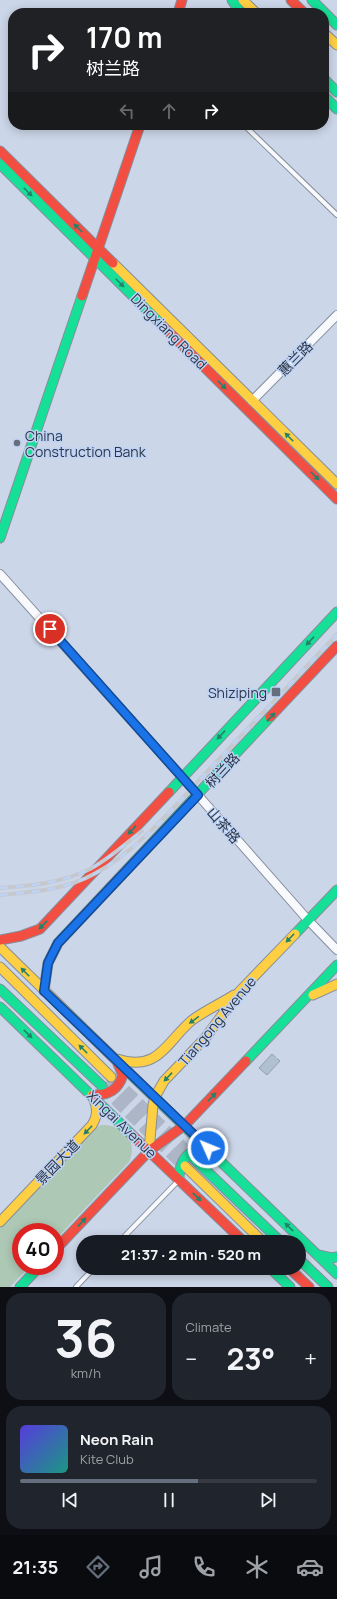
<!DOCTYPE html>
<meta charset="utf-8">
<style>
body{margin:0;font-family:Manrope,"Noto Sans SC",sans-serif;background:#20242c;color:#f1f3f6;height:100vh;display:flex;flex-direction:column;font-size:15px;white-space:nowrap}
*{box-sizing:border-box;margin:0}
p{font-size:13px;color:#9ea1a6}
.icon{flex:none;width:22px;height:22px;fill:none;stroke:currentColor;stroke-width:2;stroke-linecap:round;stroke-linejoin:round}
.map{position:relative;height:1287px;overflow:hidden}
.details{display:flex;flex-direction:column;gap:6px;padding:6px;background:#0d0f14;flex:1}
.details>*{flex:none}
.guide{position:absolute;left:8px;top:8px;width:321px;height:122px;border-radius:16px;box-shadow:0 2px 10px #0003;background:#202124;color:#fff;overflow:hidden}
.speed{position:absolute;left:12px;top:1223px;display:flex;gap:8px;font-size:20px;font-weight:700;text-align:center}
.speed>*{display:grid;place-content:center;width:52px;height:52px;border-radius:50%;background:#171b24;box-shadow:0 2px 10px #0003;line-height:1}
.speed .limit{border:6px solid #d22;background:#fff;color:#111}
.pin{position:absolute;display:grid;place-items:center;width:34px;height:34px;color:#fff;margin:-17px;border:2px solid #fff;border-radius:50%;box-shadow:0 1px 4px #0007}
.me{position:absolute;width:44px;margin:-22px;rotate:314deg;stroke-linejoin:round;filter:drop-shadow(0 0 3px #0008)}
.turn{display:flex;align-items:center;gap:14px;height:84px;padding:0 12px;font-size:18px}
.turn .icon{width:52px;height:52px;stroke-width:2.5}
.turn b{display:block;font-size:28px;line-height:34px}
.lanes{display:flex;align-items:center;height:38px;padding:0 12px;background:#0003;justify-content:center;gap:20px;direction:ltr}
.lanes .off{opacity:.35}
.big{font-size:30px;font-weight:700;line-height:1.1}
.details .card{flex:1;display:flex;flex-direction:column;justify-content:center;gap:6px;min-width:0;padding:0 14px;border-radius:16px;background:#20242c}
.details .dial{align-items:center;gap:0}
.dial b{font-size:52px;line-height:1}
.song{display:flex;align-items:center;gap:12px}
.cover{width:48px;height:48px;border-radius:6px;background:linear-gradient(135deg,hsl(250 70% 55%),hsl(170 70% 35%))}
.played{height:4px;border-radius:2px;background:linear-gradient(90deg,#656e7d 60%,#363941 60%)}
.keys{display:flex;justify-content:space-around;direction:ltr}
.heat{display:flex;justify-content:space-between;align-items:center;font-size:22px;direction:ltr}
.details .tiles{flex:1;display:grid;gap:6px;grid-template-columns:1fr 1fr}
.card:last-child{grid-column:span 2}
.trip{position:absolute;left:76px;top:1235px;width:230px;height:40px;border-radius:20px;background:#171b24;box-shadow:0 2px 10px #0003;font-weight:700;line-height:40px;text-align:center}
.tab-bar{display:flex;height:64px;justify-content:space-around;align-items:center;background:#090b0e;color:#9ea1a6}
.tab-bar .icon{width:28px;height:28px}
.tab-bar .on{color:#656e7d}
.tab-bar b{font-size:18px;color:#f1f3f6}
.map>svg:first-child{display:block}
.green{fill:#adc8b5}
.building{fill:#afc0d1;stroke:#939eab}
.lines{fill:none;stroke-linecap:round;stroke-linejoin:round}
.primary-tunnel{stroke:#acb6c7;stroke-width:13;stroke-dasharray:13 6;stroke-linecap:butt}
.lane-casing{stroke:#868e9c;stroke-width:6}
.street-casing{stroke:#868e9c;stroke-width:10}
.fast-casing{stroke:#868e9c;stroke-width:11}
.slow-casing{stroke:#868e9c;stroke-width:11}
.jam-casing{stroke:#868e9c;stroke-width:11}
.path{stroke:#d7dae0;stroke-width:1.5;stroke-dasharray:1 3;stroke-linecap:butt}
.lane{stroke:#f7f9fc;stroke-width:4}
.street{stroke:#f7f9fc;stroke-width:8}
.fast{stroke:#16e098;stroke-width:9}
.slow{stroke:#ffcf43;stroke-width:9}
.jam{stroke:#f24e42;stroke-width:9}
.rail-casing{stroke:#c5c8cd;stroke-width:4}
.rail{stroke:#bed3f5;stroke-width:2.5;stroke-dasharray:8;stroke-linecap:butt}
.oneway{fill:#23826a}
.route-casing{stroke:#114b97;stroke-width:10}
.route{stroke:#1a73e8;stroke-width:7}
.poi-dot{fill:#656e7d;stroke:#bed3f5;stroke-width:1.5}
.labels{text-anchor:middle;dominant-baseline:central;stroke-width:3;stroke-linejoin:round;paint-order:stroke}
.street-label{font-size:14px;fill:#2e3644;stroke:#bed3f5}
.poi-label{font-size:14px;fill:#2e3644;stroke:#bed3f5;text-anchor:start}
</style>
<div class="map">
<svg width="337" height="1287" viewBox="0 0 337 1287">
<rect width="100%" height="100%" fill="#cbd6e8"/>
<path class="green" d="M 101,1125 C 122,1124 139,1140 129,1162 L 55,1240 L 55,1232 L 21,1232 L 21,1266 L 30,1266 L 10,1287 L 0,1287 L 0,1228 L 96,1128 Z"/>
<path class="building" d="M 272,1054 L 280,1061 L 267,1075 L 259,1068 Z"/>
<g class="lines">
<path class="primary-tunnel" d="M 111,1077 L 193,1158
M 102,1086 L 185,1166"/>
<g class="lane-casing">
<path id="lane" d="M 244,125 L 337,215
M 119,1242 L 179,1180
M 76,1287 L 94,1268"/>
</g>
<g class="street-casing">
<path id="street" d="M 252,401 L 337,315
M 0,574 L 182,777 L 308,920 L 337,950"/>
</g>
<g class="fast-casing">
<path id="fast" d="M 232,0 L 241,13
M 312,0 L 337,25
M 324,79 L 337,92
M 324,96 L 337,109
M 0,164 L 163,326
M 0,538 L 82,296
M 169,792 L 337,612
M 295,934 L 337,890
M 0,989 L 102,1086
M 44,991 L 48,963 L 58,943 L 270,717
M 0,1007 L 132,1135
M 246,1061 L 337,965
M 121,1065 L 337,1274
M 193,1158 L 281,1242
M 179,1177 C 180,1159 189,1148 208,1148
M 318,1255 L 332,1258 L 337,1257
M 299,1259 L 328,1287
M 270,1268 L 290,1287
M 20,1287 L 40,1266"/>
</g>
<g class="slow-casing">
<path id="slow" d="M 243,0 L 256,13
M 324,33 L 337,45
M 113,263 L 337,484
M 0,947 L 121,1065
M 0,967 L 111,1077
M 313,995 L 337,984
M 117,1059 C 158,1072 165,1044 191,1021 C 204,1011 220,1004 234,995
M 149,1151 L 153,1105 L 155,1097 L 164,1081 L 206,1037 L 239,992 L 295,934
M 185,1166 L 263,1242
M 0,1222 L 92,1125 C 99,1114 97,1106 92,1095 L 93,1095"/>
</g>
<g class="jam-casing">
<path id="jam" d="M 291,0 L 304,13
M 178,13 L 182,0
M 0,151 L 113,263
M 82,296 L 140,125
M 163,326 L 337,499
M 270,717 L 337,646
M 0,940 L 21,936 L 40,929 L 169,792
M 93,1095 C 109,1095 118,1090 123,1075 L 118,1064
M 132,1135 L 244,1242
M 55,1250 L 149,1151 L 185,1125 L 246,1061
M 289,1268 L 309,1287"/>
</g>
<path class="path" d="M 276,1058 L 282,1052 L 276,1046"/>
<use href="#lane" class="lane"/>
<use href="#street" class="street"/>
<use href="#fast" class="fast"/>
<use href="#slow" class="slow"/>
<use href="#jam" class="jam"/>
<g class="rail-casing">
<path id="rail" d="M 0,888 C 30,886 62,883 90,869 C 109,859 125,844 142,831
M 0,895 C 32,892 65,890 94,874 C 136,852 171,810 204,775 C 248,728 293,681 337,634"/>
</g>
<use href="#rail" class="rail"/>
</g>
<defs><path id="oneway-solid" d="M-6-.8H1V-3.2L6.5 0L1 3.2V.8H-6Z"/></defs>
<g class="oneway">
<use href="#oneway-solid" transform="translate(28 192) rotate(45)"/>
<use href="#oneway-solid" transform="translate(78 228) rotate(-135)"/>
<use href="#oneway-solid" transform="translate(120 283) rotate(45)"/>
<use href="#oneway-solid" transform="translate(222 385) rotate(45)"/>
<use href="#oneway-solid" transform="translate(289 437) rotate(-135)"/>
<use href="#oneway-solid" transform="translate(315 476) rotate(45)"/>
<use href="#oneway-solid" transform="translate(310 641) rotate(133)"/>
<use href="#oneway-solid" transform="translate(271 717) rotate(-47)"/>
<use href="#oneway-solid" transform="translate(221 735) rotate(133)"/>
<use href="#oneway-solid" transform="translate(132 830) rotate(133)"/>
<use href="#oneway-solid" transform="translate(43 925) rotate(136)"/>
<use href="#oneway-solid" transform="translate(290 938) rotate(134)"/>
<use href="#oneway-solid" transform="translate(25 972) rotate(-135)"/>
<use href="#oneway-solid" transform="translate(194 1020) rotate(144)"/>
<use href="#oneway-solid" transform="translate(28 1034) rotate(44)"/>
<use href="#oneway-solid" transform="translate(83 1049) rotate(-135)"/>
<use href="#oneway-solid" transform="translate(168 1077) rotate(133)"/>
<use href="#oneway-solid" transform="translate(212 1097) rotate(-46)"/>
<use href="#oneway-solid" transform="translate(88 1130) rotate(134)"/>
<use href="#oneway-solid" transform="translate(197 1197) rotate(44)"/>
<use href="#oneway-solid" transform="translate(82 1222) rotate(-47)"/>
<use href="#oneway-solid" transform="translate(289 1227) rotate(-136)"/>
</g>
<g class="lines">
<g class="route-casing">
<path id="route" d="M 50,629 L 198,795 L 58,943 L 48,963 L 44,991 L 208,1148"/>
</g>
<use href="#route" class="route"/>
</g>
<g class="poi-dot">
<circle cx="17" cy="443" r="4"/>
<rect x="271" y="687" width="10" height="10" rx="2"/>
</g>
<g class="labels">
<g class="street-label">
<text transform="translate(169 331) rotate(45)">Dingxiang Road</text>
<text transform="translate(295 358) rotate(-45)">蕙兰路</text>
<text transform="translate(222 770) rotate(-47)">树兰路</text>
<text transform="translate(224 825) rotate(49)">山茶路</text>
<text transform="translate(217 1021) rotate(-50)">Tiangong Avenue</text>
<text transform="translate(122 1124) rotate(44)">Xingai Avenue</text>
<text transform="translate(57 1162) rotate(-46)">景园大道</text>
</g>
<g class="poi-label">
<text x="25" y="435">China<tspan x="25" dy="16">Construction Bank</tspan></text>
<text x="267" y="692" text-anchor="end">Shiziping</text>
</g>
</g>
</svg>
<div class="speed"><div class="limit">40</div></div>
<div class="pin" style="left:50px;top:629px;background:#d93025"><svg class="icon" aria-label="arrive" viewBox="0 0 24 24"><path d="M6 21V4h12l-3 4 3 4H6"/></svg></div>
<svg class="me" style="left:208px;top:1148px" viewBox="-20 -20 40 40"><circle r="17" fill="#1a73e8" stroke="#fff" stroke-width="3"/><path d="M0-11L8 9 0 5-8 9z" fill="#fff"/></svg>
<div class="trip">21:37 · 2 min · 520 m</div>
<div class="guide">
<div class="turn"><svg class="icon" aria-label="right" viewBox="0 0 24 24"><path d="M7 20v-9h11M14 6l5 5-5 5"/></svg><div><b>170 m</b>树兰路</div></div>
<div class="lanes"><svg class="icon off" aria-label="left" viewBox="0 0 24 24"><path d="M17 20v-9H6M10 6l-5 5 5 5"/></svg><svg class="icon off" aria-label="ahead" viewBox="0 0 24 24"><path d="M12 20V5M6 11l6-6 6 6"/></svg><svg class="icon" aria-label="right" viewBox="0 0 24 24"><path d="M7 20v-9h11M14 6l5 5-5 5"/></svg></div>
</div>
</div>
<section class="details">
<div class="tiles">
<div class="card dial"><b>36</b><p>km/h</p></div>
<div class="card"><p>Climate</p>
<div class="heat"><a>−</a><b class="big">23°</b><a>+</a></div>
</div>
<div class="card">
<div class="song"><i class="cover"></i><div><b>Neon Rain</b><p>Kite Club</p></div></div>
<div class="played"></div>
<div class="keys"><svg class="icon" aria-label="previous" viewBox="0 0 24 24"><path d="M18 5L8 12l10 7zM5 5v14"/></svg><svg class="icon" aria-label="pause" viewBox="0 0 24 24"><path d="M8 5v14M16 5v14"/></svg><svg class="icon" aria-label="next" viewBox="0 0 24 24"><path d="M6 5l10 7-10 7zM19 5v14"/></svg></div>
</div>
</div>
</section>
<nav class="tab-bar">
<b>21:35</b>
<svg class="icon on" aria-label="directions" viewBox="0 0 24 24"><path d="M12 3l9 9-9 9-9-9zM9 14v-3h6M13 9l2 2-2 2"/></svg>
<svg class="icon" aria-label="music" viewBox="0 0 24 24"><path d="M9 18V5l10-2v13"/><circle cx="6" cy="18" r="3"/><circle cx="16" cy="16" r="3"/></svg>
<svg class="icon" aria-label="phone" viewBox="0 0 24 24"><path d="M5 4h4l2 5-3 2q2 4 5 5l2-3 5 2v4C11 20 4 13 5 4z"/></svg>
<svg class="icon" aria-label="climate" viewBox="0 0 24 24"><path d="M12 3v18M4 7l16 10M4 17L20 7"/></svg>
<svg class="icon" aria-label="car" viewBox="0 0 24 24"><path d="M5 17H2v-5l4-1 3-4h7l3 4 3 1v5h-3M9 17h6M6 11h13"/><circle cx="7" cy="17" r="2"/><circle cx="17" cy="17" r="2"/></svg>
</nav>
